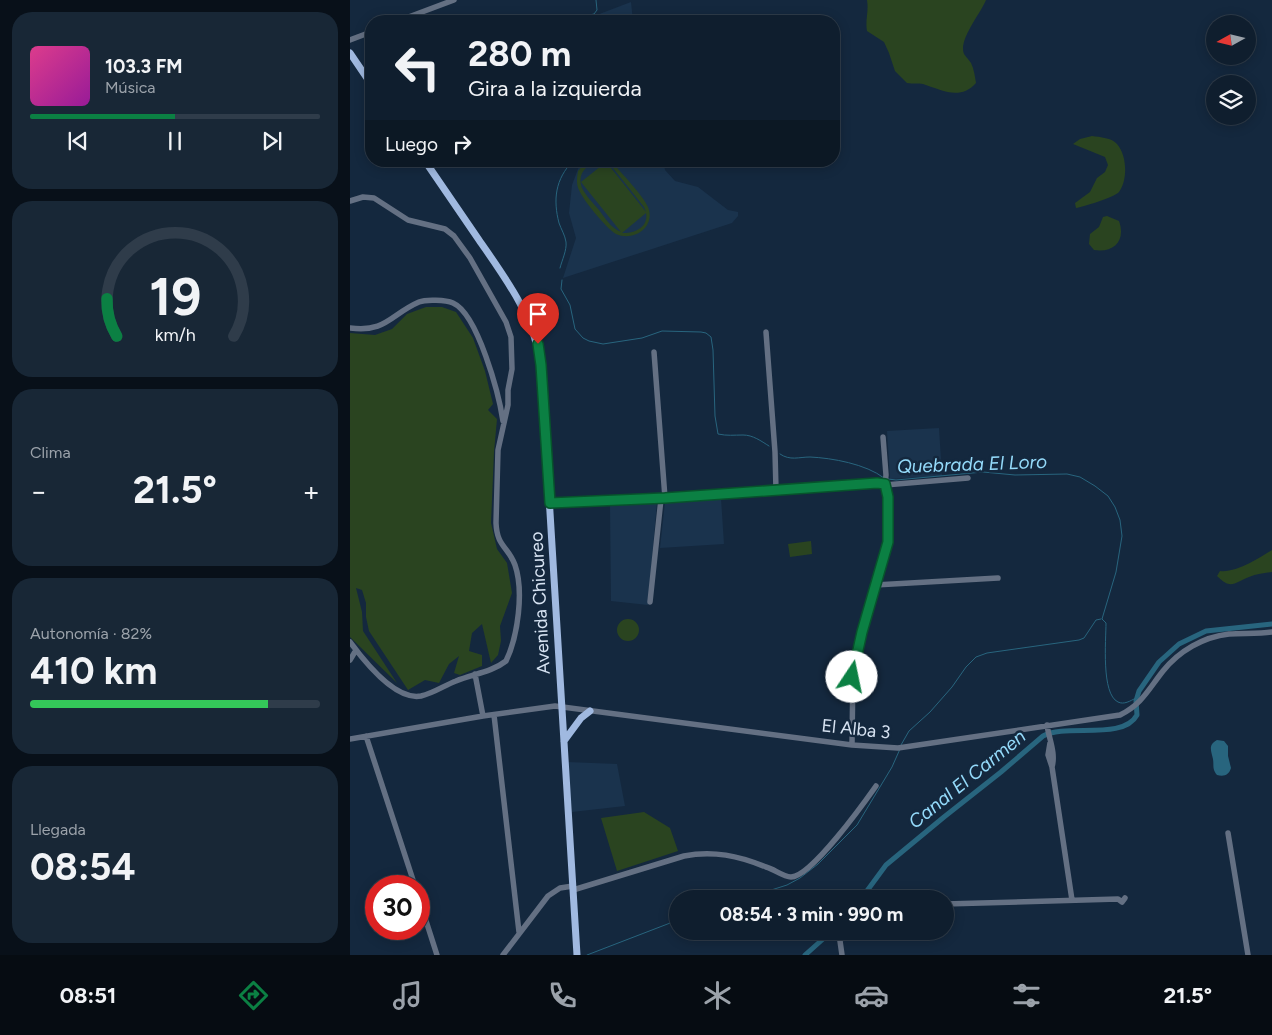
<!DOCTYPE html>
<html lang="es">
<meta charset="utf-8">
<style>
body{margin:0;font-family:Figtree,sans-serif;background:#182736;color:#f1f3f6;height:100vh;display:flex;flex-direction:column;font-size:19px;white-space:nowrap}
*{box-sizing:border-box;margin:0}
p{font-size:16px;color:#9ba2aa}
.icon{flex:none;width:28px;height:28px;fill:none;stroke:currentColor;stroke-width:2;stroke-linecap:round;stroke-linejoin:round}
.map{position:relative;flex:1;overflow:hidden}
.panel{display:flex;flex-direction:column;gap:12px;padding:12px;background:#081019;width:350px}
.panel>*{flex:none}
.top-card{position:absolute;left:15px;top:15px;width:475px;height:152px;border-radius:20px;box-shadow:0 2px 12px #0003,0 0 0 1px #2f3c4a;background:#0f1e2e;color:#f1f3f6;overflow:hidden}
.needle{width:32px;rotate:262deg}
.fabs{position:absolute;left:856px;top:15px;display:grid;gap:10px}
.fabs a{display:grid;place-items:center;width:50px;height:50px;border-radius:50%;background:#0f1e2e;box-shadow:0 2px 12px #0003,0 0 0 1px #2f3c4a;font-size:25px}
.speed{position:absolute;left:15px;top:875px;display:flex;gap:10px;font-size:25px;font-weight:700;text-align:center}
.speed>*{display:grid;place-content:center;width:65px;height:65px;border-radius:50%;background:#0f1e2e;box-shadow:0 2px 12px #0003,0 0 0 1px #2f3c4a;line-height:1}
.speed .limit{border:8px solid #d22;background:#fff;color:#111}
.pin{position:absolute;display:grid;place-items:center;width:42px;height:42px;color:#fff;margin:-51px -21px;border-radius:50% 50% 50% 0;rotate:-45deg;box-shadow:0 0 5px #0007}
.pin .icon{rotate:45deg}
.me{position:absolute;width:55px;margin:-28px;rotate:11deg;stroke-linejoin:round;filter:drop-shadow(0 0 4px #0008)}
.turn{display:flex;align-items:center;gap:18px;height:105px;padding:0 20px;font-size:22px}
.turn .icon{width:65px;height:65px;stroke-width:2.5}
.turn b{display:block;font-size:35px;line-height:42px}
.then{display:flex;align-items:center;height:48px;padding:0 20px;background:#0003;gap:10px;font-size:19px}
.big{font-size:38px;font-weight:700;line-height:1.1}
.panel .widget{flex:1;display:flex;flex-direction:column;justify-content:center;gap:8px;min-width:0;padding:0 18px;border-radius:20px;background:#182736}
.panel .dial{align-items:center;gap:0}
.dial svg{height:130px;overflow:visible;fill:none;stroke:#2f3c4a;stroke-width:7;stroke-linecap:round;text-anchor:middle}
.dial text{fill:#f1f3f6;stroke:none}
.song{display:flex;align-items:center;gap:15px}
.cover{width:60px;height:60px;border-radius:8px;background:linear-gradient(135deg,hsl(330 70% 55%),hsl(300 70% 35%))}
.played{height:5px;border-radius:2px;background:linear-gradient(90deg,#0b8043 50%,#2f3c4a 50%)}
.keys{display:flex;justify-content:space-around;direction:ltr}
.heat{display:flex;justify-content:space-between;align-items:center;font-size:28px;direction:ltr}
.charge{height:8px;border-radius:4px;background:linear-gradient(90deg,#34c759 82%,#2f3c4a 0)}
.trip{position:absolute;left:319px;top:890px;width:285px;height:50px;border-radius:25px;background:#0f1e2e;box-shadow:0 2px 12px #0003,0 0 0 1px #2f3c4a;font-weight:700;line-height:50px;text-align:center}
.tab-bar{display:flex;height:80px;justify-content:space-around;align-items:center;background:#060c12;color:#9ba2aa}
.tab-bar .icon{width:35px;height:35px}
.tab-bar .selected{color:#0b8043}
.tab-bar b{font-size:22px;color:#f1f3f6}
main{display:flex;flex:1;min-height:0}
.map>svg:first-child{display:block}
.built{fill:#1a334d}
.green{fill:#2a4420;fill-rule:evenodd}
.water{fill:#28657e}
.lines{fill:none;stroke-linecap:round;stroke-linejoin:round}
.stream{stroke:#28657e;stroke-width:1}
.canal{stroke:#28657e;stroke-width:5}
.minor{stroke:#647083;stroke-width:5.5}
.major{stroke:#a0b9e0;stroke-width:7}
.route-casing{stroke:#07532c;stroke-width:12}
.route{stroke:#0b8043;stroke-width:9}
.labels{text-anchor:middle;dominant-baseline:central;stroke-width:5;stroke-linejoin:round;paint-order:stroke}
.street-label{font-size:18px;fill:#d7e3f2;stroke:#14283e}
.water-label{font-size:19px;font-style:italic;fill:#94dafa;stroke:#14283e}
</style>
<main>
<section class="panel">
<div class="widget">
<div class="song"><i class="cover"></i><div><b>103.3 FM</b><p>Música</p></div></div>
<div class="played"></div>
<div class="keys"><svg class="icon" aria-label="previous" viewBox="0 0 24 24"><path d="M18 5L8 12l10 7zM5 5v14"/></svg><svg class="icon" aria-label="pause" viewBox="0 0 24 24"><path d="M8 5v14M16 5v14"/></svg><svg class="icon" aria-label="next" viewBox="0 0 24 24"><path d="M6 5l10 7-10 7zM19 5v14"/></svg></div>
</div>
<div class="widget dial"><svg viewBox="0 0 100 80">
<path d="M14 69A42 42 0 1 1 86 69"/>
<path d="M14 69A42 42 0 0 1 8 46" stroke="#0b8043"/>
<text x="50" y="56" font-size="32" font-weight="700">19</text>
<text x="50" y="72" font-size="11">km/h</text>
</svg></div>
<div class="widget"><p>Clima</p>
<div class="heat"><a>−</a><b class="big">21.5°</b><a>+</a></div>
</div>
<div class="widget"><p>Autonomía · 82%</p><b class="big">410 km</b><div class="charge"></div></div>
<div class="widget"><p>Llegada</p><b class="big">08:54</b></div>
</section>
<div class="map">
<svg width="922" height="955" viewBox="0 0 922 955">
<rect width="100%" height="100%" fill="#14283e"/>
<path class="built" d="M 281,2 L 283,21 L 231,21 Z
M 231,161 L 313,161 L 315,170 L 325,181 L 348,187 L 378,210 L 388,212 L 388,216 L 382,223 L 213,278 L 226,238 L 219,213 L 222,185 Z
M 589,428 L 592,476 L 540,479 L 537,431 Z
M 371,498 L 374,544 L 310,548 L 315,502 Z
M 307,502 L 298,605 L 261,601 L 260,504 Z
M 217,762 L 267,764 L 275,806 L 222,812 Z"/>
<path class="green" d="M 517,0 L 636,0 C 631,13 608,40 614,54 C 616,57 619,60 621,63 C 624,69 625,77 626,83 C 610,101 592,90 573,84 C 568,83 563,84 557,83 L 545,71 L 539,53 L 534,42 L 517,31 C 515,20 519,11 517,0 Z
M 742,136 C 750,137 762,138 767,144 C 777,155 778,180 769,192 C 765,197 733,207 726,208 L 725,203 L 740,192 L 747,178 L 755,172 L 758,165 L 755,157 L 723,144 L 730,139 Z
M 237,161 L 262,162 C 272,174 292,194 298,207 C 306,227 284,242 266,234 C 257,229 233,200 229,190 C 226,184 227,178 228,171 ZM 251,161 L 256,162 L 231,182 L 271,232 C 261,228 255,218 249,210 C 243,203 236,196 232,188 C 226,173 238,163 251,161 ZM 257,163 L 259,163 L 294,207 L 296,212 ZM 296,213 C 299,227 284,234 272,233 Z
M 757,216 L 769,221 C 776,241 764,253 744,250 L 739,244 L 740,234 L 749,227 L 753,217 Z
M 76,307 L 92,307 L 106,312 L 123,338 L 135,371 L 143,404 L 138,410 L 147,419 L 144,452 L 141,523 L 147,549 L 157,563 L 162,593 L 150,626 L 151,641 L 148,655 L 141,663 L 132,624 L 122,633 L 119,651 L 132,655 L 132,666 L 110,675 L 104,673 L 109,656 L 99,664 L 89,683 L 75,680 L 58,690 L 19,631 L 16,617 L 16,603 L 12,590 L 6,588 L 12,612 L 13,631 L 47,683 L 0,637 L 0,333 L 25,335 L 42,329 L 57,314 Z
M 461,541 L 462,554 L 440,557 L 438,544 Z
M 922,550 L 922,572 C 914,573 906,574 899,577 C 884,583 881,590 867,576 L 870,571 C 886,573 909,558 922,550 Z
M267 630a11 11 0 1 1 22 0a11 11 0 1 1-22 0Z
M 294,812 L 320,828 L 328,851 L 267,871 L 251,818 Z"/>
<path class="water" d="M 867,740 L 874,741 L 878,746 L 878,756 L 881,768 C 879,775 874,777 867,775 C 862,769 864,766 863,759 C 861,750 858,745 867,740 Z"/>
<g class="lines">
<path class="stream" d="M 228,21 L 231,17 L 244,14 L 247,10 L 246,0
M 210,268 C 212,260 217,250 216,242 C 215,235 211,229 209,223 C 203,200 205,179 223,161
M 212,280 L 211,289 L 220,305 L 225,329 L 233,338 L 239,341 L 253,344 L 292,338 L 312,331 L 351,332 L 356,333 L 361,337 L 363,350 L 365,416 L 368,434 C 377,436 384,435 393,435 C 403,435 411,441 419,446
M 430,454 C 440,461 449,457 460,457 C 482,458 516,464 534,478
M 538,479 L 546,480 L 633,472 L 665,475 L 717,474 L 730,477 L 745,486 L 758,496 L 765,507 L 770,520 L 772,536 L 766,572 L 752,619 L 756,623 C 756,640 751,694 768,702 C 774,705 780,701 786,698
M 551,745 L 559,731 L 580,712 L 602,687 L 616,667 L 626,657 L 637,653 L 729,640 L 734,638 L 746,620 L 751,619
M 393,899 L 437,885 L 450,878 L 468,864 L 507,825 L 542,767 L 550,749
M 237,955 L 328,920"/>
<path class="canal" d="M 511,899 L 536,865 L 594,817 L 651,772 L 693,736 C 716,723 773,741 787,715 L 786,701 L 789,691 L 809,662 L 829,644 L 856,631 L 922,624
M 455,955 L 482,931"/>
<path class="minor" d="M 48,21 L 104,0
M 0,40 L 21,32
M 0,201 L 13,197 L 24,198 L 58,220 L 95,229 L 104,236 L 120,258 L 156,322 L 161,337 L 162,369 L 158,390 L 158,405 L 148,450 L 146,523 C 147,547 158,546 165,565 C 174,591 168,636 156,661 C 142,672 123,674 106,681 C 95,685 84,693 71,696 C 45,701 14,661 0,642
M 0,328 C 36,333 41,314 69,302 C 76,299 96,300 103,303 C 128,314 149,395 153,421
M 416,332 L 425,452 L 426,490
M 304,352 L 315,498
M 533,437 L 536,475 L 535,485 L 618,478
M 200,503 L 315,498 L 527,483 L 535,485 L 537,497 L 538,542 L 503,667 L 502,745
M 525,585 L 648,578
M 300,602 L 311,499
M 0,660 L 6,650
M 125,674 L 133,716
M 144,715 L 169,932
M 697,725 C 699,739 706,753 702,767 L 722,900
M 16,736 L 65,886
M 0,739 L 133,716 L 205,706 L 502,745 L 548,748 L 770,715 C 792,704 798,690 813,671 C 829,651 853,637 879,634 C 893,633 908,634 922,632
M 700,743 L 698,755 L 702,767
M 878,833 L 898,955
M 223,890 L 334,856 C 363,850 389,856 416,867 C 424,869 433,877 441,877 C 461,877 514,803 526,786
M 69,899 L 87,955
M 595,904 L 768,899 L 772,902 L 775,898
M 153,955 L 198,896 L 210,888 L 223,886
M 492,955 L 490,941 L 496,931"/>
<path class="major" d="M 0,53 L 21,84
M 75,161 C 93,187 111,214 129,240 C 156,279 184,316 191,365 L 227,955
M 214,741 L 231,718 L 240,711"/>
</g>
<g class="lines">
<g class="route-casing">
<path id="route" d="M 188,344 L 191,365 L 200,503 L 315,498 L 527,483 L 535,484 L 538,497 L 538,542 L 512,632 L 502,677"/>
</g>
<use href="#route" class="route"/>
</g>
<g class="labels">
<g class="street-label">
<text transform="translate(190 603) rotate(-93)">Avenida Chicureo</text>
<text transform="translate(506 729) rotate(6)">El Alba 3</text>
</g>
<g class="water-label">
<text transform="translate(622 464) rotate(-2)">Quebrada El Loro</text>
<text transform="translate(617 779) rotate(-39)">Canal El Carmen</text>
</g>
</g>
</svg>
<div class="fabs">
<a><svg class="needle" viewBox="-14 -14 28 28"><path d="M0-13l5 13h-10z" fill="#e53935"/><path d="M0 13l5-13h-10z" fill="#9ba2aa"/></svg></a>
<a><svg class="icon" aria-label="layers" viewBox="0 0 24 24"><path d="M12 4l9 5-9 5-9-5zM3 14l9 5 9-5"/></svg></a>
</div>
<div class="speed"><div class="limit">30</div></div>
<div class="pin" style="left:188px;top:344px;background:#d93025"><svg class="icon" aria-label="arrive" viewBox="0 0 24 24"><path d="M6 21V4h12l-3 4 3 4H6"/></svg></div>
<svg class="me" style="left:502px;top:677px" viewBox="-20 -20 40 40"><circle r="19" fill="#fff"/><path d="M0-13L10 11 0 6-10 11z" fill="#0b8043"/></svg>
<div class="trip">08:54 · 3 min · 990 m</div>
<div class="top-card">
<div class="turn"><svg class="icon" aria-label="left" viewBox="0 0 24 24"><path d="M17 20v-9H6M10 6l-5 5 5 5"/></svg><div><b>280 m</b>Gira a la izquierda</div></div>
<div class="then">Luego<svg class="icon" aria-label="right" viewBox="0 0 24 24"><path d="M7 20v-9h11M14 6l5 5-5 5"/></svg></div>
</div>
</div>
</main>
<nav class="tab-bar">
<b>08:51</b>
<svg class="icon selected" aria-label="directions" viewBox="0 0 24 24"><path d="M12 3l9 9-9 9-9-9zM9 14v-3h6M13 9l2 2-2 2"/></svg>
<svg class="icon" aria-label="music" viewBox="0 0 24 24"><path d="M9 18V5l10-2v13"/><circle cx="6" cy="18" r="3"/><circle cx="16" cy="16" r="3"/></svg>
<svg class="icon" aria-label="phone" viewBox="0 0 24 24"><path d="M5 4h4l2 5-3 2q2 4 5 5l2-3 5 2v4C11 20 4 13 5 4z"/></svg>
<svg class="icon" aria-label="climate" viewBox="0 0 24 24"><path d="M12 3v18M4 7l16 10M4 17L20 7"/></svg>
<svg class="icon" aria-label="car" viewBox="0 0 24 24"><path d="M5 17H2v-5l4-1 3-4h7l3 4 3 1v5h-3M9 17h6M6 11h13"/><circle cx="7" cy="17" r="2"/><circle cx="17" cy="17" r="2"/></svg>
<svg class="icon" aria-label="filters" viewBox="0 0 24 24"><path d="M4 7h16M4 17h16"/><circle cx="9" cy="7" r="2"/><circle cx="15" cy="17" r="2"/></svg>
<b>21.5°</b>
</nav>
